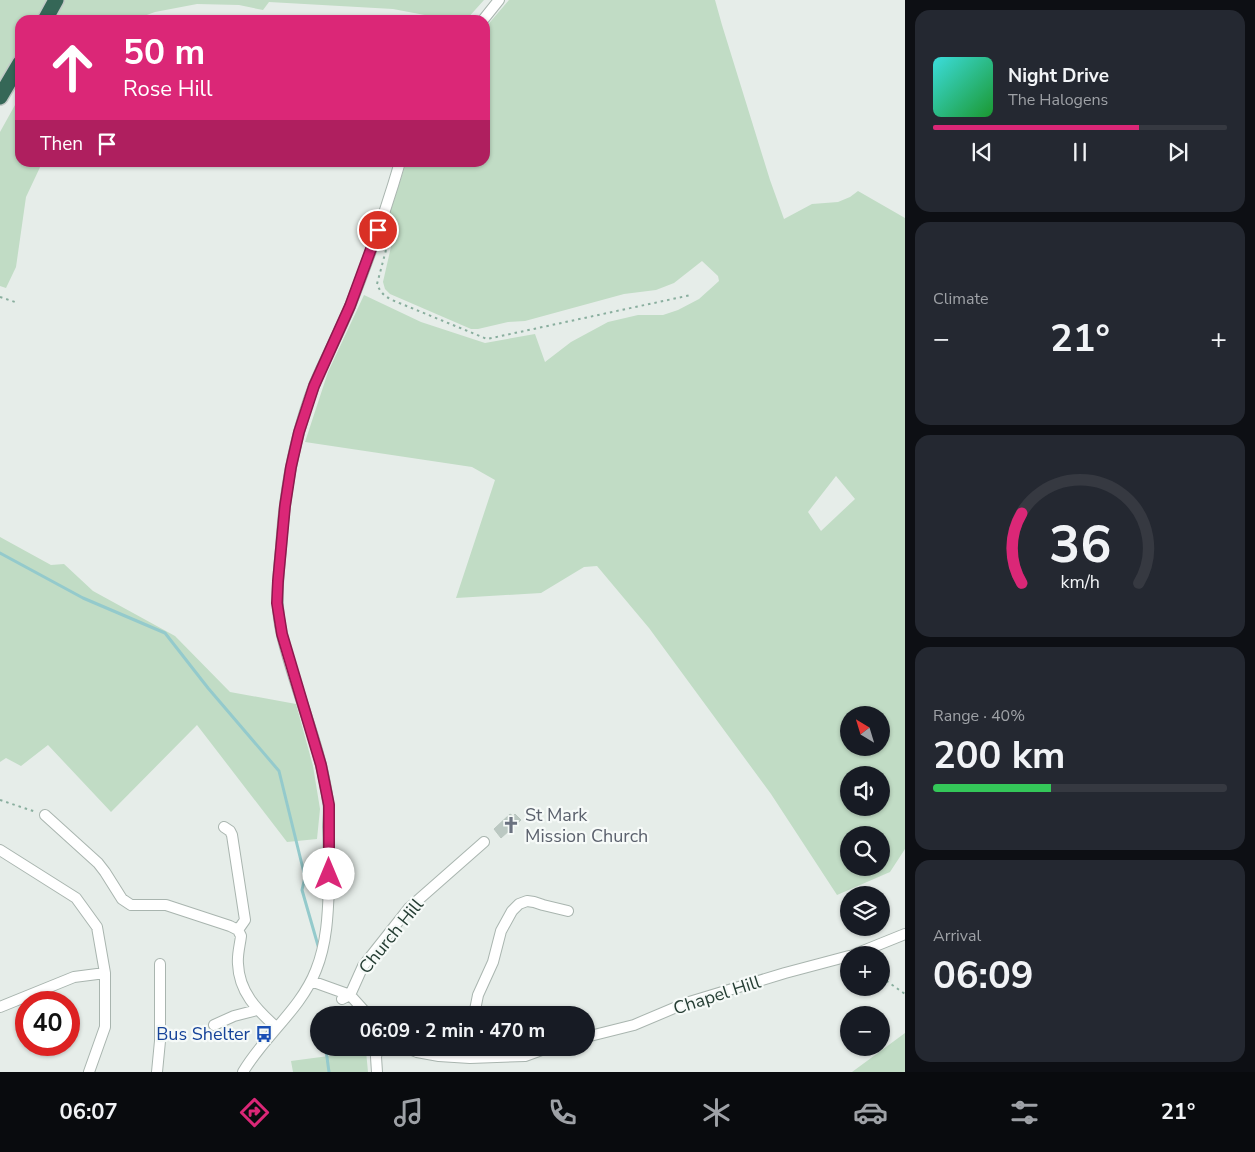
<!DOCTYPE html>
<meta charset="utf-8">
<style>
body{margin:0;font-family:"Nunito Sans",sans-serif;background:#242831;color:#f1f3f6;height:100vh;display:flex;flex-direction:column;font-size:19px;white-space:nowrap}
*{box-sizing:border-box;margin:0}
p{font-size:16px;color:#9ea1a6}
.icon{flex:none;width:28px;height:28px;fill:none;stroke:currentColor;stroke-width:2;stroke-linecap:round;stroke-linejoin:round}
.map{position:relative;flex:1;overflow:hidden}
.panel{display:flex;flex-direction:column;gap:10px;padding:10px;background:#0d0f14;width:350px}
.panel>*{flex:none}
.banner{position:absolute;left:15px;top:15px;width:475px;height:152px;border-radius:15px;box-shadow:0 1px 4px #0004;background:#db2777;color:#fff;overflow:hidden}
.needle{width:32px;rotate:322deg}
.controls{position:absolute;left:840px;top:706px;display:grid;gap:10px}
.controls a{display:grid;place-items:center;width:50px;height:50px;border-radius:50%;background:#171b24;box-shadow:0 1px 4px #0004;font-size:25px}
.speed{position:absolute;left:15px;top:991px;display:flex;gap:10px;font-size:25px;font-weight:700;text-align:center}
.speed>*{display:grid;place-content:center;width:65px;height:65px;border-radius:50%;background:#171b24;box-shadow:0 1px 4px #0004;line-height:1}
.speed .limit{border:8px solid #d22;background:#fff;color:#111}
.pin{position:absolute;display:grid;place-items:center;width:42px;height:42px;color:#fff;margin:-21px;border:2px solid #fff;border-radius:50%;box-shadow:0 1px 5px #0007}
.me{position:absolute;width:55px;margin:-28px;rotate:0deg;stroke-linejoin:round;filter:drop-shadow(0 0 4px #0008)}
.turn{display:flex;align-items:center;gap:18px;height:105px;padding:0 25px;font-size:22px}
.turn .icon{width:65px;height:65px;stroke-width:2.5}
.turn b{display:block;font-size:35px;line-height:42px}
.then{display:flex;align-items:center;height:48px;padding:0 25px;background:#0003;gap:10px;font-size:19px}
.big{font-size:38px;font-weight:700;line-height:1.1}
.panel .card{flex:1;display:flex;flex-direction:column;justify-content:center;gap:8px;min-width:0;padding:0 18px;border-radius:15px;background:#242831}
.panel .dial{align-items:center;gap:0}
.dial svg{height:130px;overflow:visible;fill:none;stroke:#363941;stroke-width:7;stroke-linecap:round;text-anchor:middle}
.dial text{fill:#f1f3f6;stroke:none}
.song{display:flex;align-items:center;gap:15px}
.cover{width:60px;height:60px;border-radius:8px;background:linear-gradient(135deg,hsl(180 70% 55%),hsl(130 70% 35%))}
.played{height:5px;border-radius:2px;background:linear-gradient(90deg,#db2777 70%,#363941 70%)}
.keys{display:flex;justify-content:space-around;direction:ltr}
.heat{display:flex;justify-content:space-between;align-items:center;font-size:28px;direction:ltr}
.charge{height:8px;border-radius:4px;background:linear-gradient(90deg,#34c759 40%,#363941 0)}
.trip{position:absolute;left:310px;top:1006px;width:285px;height:50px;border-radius:25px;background:#171b24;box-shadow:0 1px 4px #0004;font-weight:700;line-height:50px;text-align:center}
.tabs{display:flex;height:80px;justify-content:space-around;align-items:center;background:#090b0e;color:#9ea1a6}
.tabs .icon{width:35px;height:35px}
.tabs .on{color:#db2777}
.tabs b{font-size:22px;color:#f1f3f6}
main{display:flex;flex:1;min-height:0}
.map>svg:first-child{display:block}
.green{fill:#c1dcc5;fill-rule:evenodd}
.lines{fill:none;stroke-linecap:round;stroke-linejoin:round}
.stream{stroke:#94cacc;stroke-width:3}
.building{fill:#bbc8c2;stroke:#b9c6bf}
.minor-casing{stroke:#a9b5af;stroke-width:12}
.highway-casing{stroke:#c2c9c6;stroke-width:18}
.path{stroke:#89ae9e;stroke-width:2;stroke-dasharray:2.5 4;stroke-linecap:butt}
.minor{stroke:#fff;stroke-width:10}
.highway{stroke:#356757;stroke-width:15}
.route-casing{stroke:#8e194d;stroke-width:12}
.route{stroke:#db2777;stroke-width:9}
.labels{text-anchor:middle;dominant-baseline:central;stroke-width:4.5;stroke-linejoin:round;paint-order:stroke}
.worship-label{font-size:18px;fill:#5b616d;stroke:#f6faf8;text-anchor:start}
.street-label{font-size:18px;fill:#263e34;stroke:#f6faf8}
.transit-label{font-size:18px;fill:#164399;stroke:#f6faf8;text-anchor:end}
</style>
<main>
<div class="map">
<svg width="905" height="1072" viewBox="0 0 905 1072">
<rect width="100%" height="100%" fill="#e6ede9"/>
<path class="green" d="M 0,0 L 484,0 L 466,20 L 451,20 L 393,9 L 269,2 L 263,10 L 239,5 L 197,4 L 155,12 L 133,20 L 20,20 L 20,47 L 0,81 Z
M 509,0 L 715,0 L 722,25 L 770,180 L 784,219 L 812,204 L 838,202 L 850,197 L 858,191 L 905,218 L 905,849 L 890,872 L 837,895 L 771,794 L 649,628 L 597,566 L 584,567 L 541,593 L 456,598 L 495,480 L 472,467 L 305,442 L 328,372 L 364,295 L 421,322 L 485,343 L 535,334 L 545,362 L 571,342 L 608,322 L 638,315 L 663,315 L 678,310 L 699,299 L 719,281 L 718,276 L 702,261 L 674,283 L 656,290 L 624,294 L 525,321 L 508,322 L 478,329 L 471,329 L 390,294 L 385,289 L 383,282 L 393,238 L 392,234 L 385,228 L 406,163 L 485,162 L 485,28 ZM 836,476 L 855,499 L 821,531 L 808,512 ZM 849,715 L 881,715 L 881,748 L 849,748 ZM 849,775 L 881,775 L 881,808 L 849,808 ZM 849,835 L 881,835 L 881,868 L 849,868 Z
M 20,96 L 20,162 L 42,163 L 26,197 L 16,267 L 6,288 L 0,286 L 0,132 Z
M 0,537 L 51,565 L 64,564 L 93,591 L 175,636 L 230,692 L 296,704 L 313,766 L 320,809 L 317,839 L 287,842 L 197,725 L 111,812 L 48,745 L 21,766 L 6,758 L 0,762 Z
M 905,1033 L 905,1072 L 852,1072 Z
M 366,1051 L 368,1072 L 293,1072 L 291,1061 Z"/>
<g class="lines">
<path class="stream" d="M 0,553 L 83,598 L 165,633 L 208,688 L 279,771 L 305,877 L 302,890 L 319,949
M 326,1050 L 329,1072"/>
</g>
<path class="building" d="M 510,814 L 513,816 L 515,814 L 521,820 L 501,838 L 494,829 Z"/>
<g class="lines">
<g class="minor-casing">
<path id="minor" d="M 483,20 L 499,0
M 45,815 L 98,863 L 105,872 L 122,899 L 131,905 L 166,905 L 230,926 L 238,930 L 241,936 C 240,945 237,955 238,964 C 239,992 257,1010 276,1027
M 224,827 L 230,831 L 232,835 L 245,920 L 238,930
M 0,850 L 76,898 L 97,927 L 105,973 L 105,1027 L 89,1072
M 853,955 L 905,934
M 311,981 L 350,995 L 368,1015
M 342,999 L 350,995 L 363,966 L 409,908 L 484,842
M 0,1007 L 74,977 L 105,973
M 474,1015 L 478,995 L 493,962 L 501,931 L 512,911 L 519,904 L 527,901 L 534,902 L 543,905 L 568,911
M 214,1025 L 234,1016 L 257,1010
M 586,1037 L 634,1025 L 686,1003 L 785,973 L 849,956
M 407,1048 L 417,1052 L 439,1056 L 470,1058 L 525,1056 L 547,1048
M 468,1048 L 470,1058
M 157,1072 L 160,1041 L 160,964
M 243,1072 C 264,1036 301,1009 316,970 C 327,943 328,913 329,885 C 329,865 329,846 328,827 C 328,819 330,810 328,802 C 321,745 295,691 282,635 C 275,606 278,578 281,548 C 282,534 283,519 285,505 C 290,464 300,422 315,383 C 326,357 340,331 351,304 C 369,258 386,210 400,162
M 377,1072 L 376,1057 L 378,1048"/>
</g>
<g class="highway-casing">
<path id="highway" d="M 45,20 L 56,0
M 0,97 L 20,63"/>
</g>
<path class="path" d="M 385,238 L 387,240 L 386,250 L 377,284 C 380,292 384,296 392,300 L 487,339 L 691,295
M 0,297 L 18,303
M 0,800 L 36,812
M 881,977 L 905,994"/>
<use href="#minor" class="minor"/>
<use href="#highway" class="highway"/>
</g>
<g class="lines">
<g class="route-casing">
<path id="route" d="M 329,874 L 329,805 L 321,765 L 282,634 L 277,603 L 278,581 L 285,506 L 291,467 L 299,432 L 314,386 L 350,306 L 378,230"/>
</g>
<use href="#route" class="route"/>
</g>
<defs>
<g id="church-bare" transform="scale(1.35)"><path d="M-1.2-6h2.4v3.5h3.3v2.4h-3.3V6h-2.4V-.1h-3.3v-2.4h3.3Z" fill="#6b7280" stroke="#f6faf8" stroke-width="2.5" paint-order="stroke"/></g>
<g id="bus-bare" transform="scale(1.35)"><path d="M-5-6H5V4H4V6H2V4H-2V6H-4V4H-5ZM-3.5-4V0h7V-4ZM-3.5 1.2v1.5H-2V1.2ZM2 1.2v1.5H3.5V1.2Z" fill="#1a4fb4" stroke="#f6faf8" stroke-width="2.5" paint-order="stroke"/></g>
</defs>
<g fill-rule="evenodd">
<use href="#church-bare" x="511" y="825"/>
<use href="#bus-bare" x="264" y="1034"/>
</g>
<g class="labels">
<g class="worship-label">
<text x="525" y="815">St Mark<tspan x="525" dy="21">Mission Church</tspan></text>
</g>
<g class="street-label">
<text transform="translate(391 936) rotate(-51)">Church Hill</text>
<text transform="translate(717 995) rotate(-18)">Chapel Hill</text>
</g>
<g class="transit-label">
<text x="250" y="1034">Bus Shelter</text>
</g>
</g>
</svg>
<div class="controls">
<a><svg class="needle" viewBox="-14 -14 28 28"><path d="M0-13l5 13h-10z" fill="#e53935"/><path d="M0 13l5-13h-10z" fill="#9ea1a6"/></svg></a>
<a><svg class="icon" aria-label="sound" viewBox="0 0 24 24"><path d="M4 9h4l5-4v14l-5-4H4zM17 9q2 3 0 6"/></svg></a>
<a><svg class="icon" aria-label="search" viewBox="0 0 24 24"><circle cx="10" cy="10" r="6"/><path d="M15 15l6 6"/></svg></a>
<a><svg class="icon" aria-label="layers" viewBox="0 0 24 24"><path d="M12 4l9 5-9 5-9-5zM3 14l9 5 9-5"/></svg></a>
<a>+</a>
<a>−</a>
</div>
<div class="speed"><div class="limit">40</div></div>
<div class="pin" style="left:378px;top:230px;background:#d93025"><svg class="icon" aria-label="arrive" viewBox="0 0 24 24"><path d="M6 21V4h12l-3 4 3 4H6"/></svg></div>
<svg class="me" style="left:329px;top:874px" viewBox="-20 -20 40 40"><circle r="19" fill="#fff"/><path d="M0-13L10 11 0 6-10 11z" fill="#db2777"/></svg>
<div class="trip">06:09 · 2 min · 470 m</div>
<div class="banner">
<div class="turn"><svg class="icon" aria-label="ahead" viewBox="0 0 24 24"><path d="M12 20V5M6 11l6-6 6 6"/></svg><div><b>50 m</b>Rose Hill</div></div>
<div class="then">Then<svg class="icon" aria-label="arrive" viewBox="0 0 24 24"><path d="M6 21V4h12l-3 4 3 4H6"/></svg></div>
</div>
</div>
<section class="panel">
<div class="card">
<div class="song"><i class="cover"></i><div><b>Night Drive</b><p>The Halogens</p></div></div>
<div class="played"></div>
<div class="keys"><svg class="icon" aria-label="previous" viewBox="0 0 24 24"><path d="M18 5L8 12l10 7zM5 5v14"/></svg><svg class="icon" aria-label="pause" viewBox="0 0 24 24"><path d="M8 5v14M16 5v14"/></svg><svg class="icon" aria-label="next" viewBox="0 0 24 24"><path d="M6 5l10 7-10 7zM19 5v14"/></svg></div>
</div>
<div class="card"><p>Climate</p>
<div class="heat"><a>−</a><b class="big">21°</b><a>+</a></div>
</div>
<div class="card dial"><svg viewBox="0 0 100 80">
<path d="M14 69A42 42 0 1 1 86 69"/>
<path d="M14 69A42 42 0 0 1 14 26" stroke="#db2777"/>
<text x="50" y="56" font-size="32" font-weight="700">36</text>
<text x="50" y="72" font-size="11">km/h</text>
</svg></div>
<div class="card"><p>Range · 40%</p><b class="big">200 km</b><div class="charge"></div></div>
<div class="card"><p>Arrival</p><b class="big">06:09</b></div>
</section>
</main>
<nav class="tabs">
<b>06:07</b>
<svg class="icon on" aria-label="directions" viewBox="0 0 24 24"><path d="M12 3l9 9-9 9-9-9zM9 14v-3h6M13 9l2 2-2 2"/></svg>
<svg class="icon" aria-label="music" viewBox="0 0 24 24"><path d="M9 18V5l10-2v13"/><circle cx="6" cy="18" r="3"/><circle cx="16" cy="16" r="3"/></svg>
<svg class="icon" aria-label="phone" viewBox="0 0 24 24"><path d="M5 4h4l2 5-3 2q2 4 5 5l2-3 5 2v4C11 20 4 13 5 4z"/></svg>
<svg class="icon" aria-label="climate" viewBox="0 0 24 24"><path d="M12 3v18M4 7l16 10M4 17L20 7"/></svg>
<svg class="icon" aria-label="car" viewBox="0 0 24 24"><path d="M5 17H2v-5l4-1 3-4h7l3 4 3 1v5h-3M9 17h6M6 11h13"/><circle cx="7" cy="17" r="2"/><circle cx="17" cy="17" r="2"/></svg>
<svg class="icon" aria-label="filters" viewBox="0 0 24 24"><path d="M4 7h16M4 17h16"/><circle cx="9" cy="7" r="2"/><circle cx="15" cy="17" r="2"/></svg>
<b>21°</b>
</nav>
